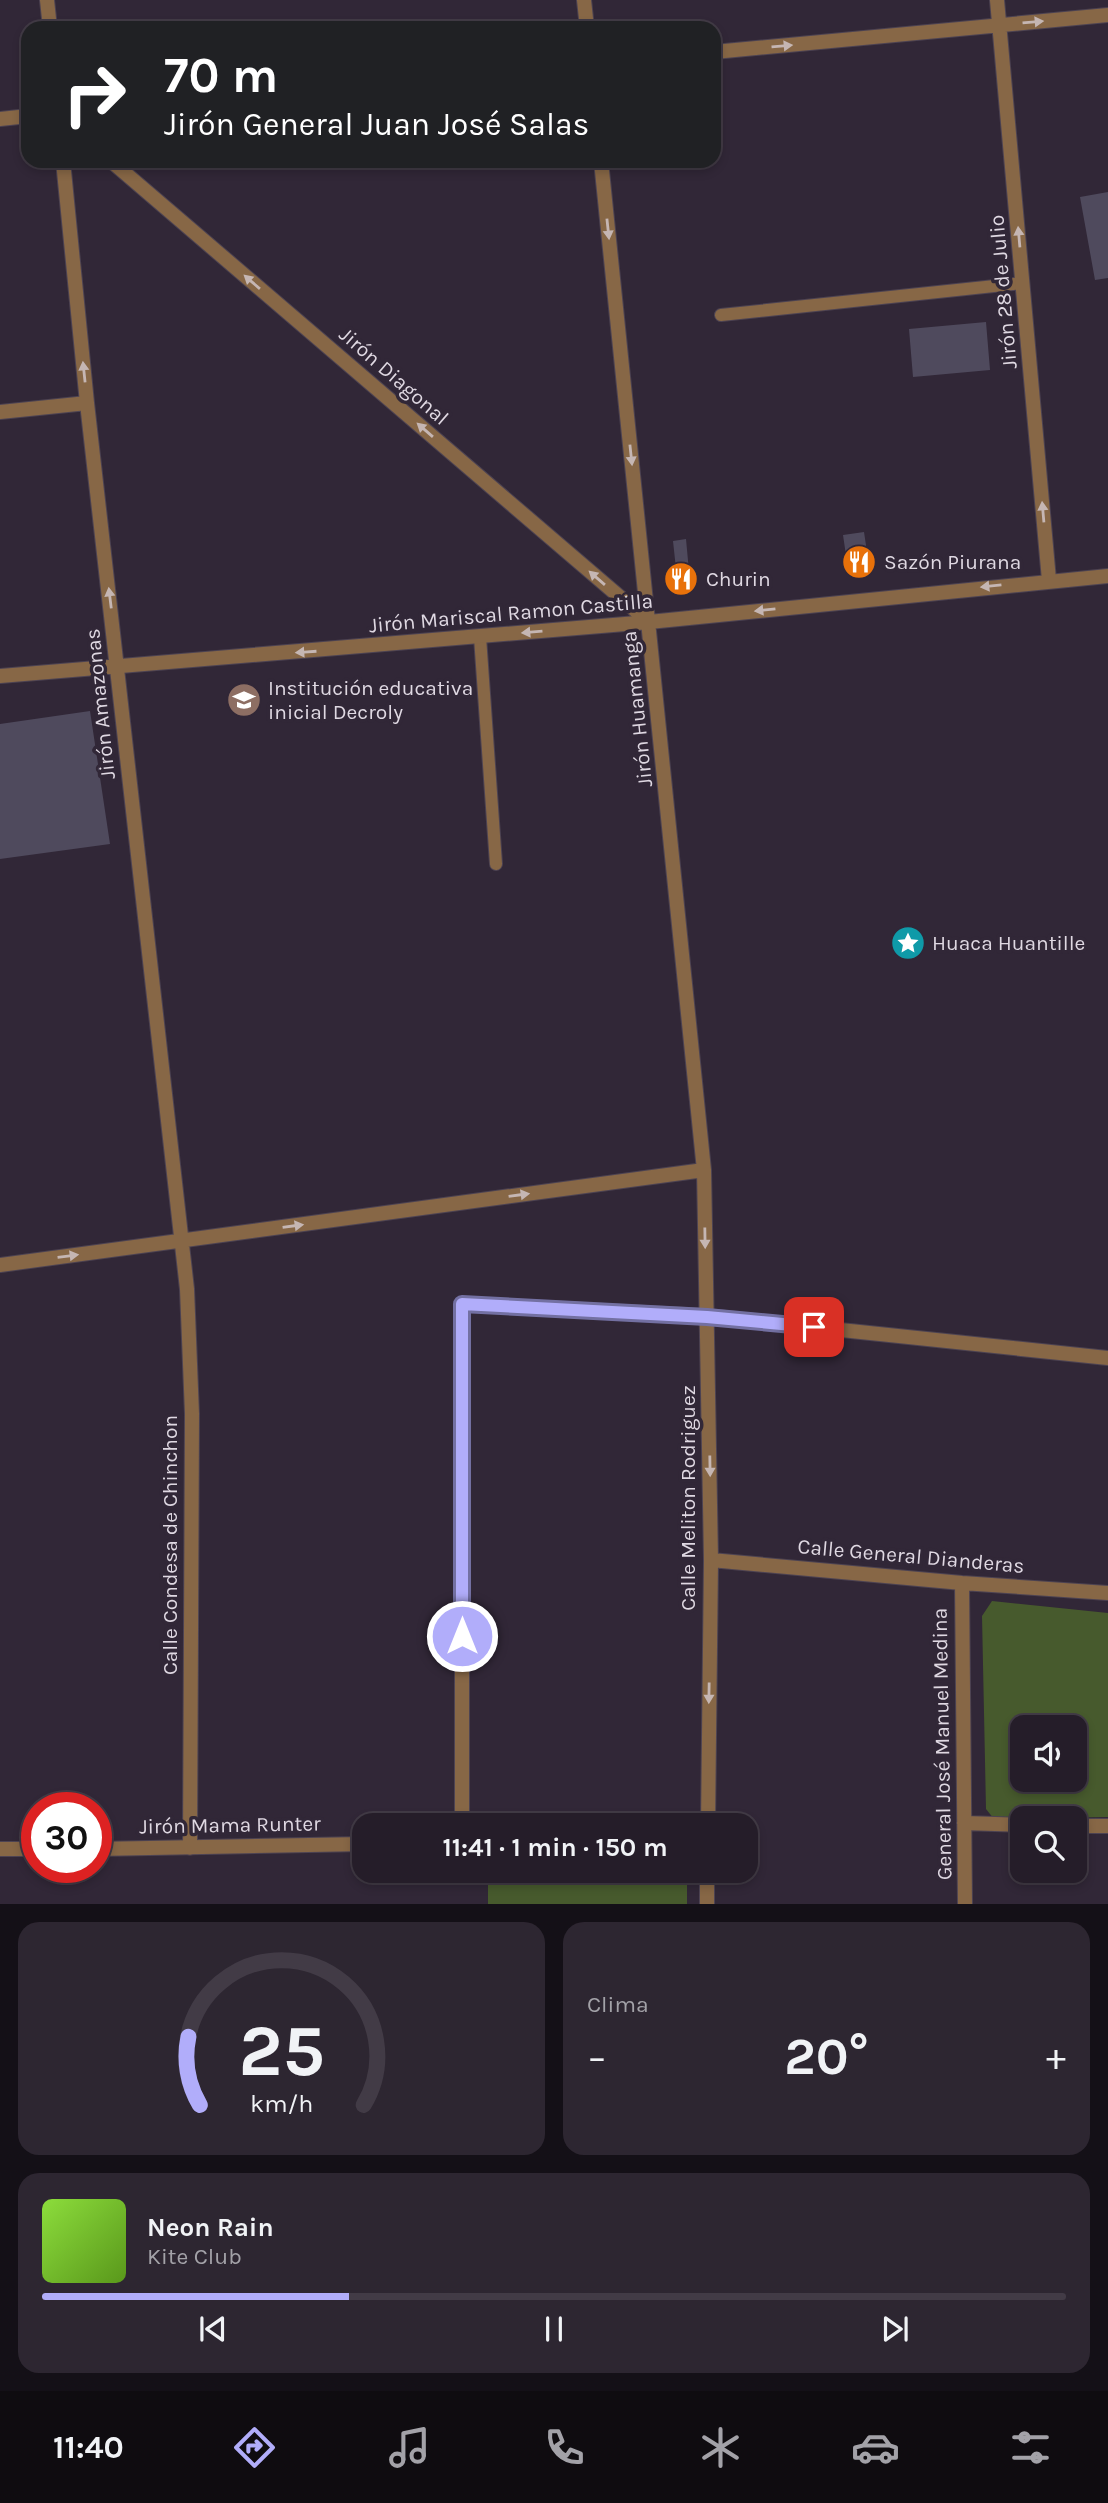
<!DOCTYPE html>
<html lang="es">
<meta charset="utf-8">
<style>
body{margin:0;font-family:Karla,sans-serif;background:#2d2631;color:#f1f3f6;height:100vh;display:flex;flex-direction:column;font-size:26px;white-space:nowrap}
*{box-sizing:border-box;margin:0}
p{font-size:23px;color:#a3a2a8}
.icon{flex:none;width:38px;height:38px;fill:none;stroke:currentColor;stroke-width:2;stroke-linecap:round;stroke-linejoin:round}
.map{position:relative;height:1904px;overflow:hidden}
.drawer{display:flex;flex-direction:column;gap:18px;padding:18px;background:#141017;flex:1}
.drawer>*{flex:none}
.guide{position:absolute;left:21px;top:21px;width:700px;height:147px;border-radius:21px;box-shadow:0 4px 10px #0003,0 0 0 2px #423b46;background:#202124;color:#fff;overflow:hidden}
.fabs{position:absolute;left:1010px;top:1715px;display:grid;gap:14px}
.fabs a{display:grid;place-items:center;width:77px;height:77px;border-radius:14px;background:#251d29;box-shadow:0 4px 10px #0003,0 0 0 2px #423b46;font-size:35px}
.speed{position:absolute;left:21px;top:1792px;display:flex;gap:14px;font-size:35px;font-weight:700;text-align:center}
.speed>*{display:grid;place-content:center;width:91px;height:91px;border-radius:50%;background:#251d29;box-shadow:0 4px 10px #0003,0 0 0 2px #423b46;line-height:1}
.speed .limit{border:10px solid #d22;background:#fff;color:#111}
.pin{position:absolute;display:grid;place-items:center;width:60px;height:60px;color:#fff;margin:-30px;border-radius:14px;box-shadow:0 4px 10px #0006}
.me{position:absolute;width:77px;margin:-38px;rotate:0deg;stroke-linejoin:round;filter:drop-shadow(0 0 5px #0008)}
.turn{display:flex;align-items:center;gap:24px;height:147px;padding:0 28px;font-size:32px}
.turn .icon{width:91px;height:91px;stroke-width:2.5}
.turn b{display:block;font-size:49px;line-height:60px}
.big{font-size:52px;font-weight:700;line-height:1.1}
.drawer .tile{flex:1;display:flex;flex-direction:column;justify-content:center;gap:10px;min-width:0;padding:0 24px;border-radius:21px;background:#2d2631}
.drawer .dial{align-items:center;gap:0}
.dial svg{height:182px;overflow:visible;fill:none;stroke:#423b46;stroke-width:7;stroke-linecap:round;text-anchor:middle}
.dial text{fill:#f1f3f6;stroke:none}
.song{display:flex;align-items:center;gap:21px}
.cover{width:84px;height:84px;border-radius:10px;background:linear-gradient(135deg,hsl(90 70% 55%),hsl(90 70% 35%))}
.played{height:7px;border-radius:4px;background:linear-gradient(90deg,#b1adfa 30%,#423b46 30%)}
.keys{display:flex;justify-content:space-around;direction:ltr}
.heat{display:flex;justify-content:space-between;align-items:center;font-size:38px;direction:ltr}
.drawer .tiles{flex:1;display:grid;gap:18px;grid-template-columns:1fr 1fr}
.tile:last-child{grid-column:span 2}
.trip{position:absolute;left:352px;top:1813px;width:406px;height:70px;border-radius:21px;background:#251d29;box-shadow:0 4px 10px #0003,0 0 0 2px #423b46;font-weight:700;line-height:70px;text-align:center}
.menu{display:flex;height:112px;justify-content:space-around;align-items:center;background:#0f0c10;color:#a3a2a8}
.menu .icon{width:49px;height:49px}
.menu .active{color:#b1adfa}
.menu b{font-size:32px;color:#f1f3f6}
.map>svg:first-child{display:block}
.green{fill:#475a2d;fill-rule:evenodd}
.building{fill:#4f4a5d}
.lines{fill:none;stroke-linecap:round;stroke-linejoin:round}
.service-casing{stroke:#4d4352;stroke-width:14}
.minor-casing{stroke:#4d4352;stroke-width:16}
.service{stroke:#876746;stroke-width:12}
.minor{stroke:#876746;stroke-width:14}
.oneway{fill:#c5b6b3}
.route-casing{stroke:#7370a2;stroke-width:18}
.route{stroke:#b1adfa;stroke-width:12}
.labels{text-anchor:middle;dominant-baseline:central;stroke-width:7;stroke-linejoin:round;paint-order:stroke}
.street-label{font-size:21px;fill:#dfd8e2;stroke:#312737}
.poi-label{font-size:21px;fill:#dfd8e2;stroke:#312737;text-anchor:start}
</style>
<div class="map">
<svg width="1108" height="1905" viewBox="0 0 1108 1905">
<rect width="100%" height="100%" fill="#312737"/>
<path class="green" d="M 992,1601 L 1108,1613 L 1108,1817 L 994,1819 L 986,1809 L 982,1616 ZM 1022,1727 L 1074,1727 L 1074,1780 L 1022,1780 Z
M 488,1871 L 687,1871 L 687,1904 L 488,1904 Z"/>
<path class="building" d="M 1108,192 L 1108,278 L 1095,280 L 1080,197 Z
M 986,322 L 990,370 L 913,377 L 909,329 Z
M 864,532 L 869,565 L 848,569 L 843,535 Z
M 686,539 L 690,582 L 682,583 L 677,578 L 673,541 Z
M 90,711 L 110,844 L 0,859 L 0,724 Z"/>
<g class="lines">
<g class="service-casing">
<path id="service" d="M 721,315 L 1023,283
M 480,637 L 496,864"/>
</g>
<g class="minor-casing">
<path id="minor" d="M 47,0 L 50,28
M 584,0 L 587,28
M 997,0 L 1049,580
M 714,52 L 1108,15
M 0,119 L 28,116
M 63,161 L 87,403 L 187,1289 L 192,1414 L 190,1848
M 111,161 L 649,622
M 601,161 L 704,1170 L 711,1560 L 708,1825
M 0,412 L 87,403
M 0,676 L 649,622 L 1108,576
M 0,1265 L 704,1170
M 711,1560 L 962,1583 L 1108,1593
M 962,1583 L 965,1905
M 964,1823 L 1022,1825
M 462,1825 L 462,1304 L 707,1316 L 1108,1358
M 1074,1826 L 1108,1826
M 0,1849 L 37,1849
M 96,1849 L 364,1844
M 707,1905 L 707,1871"/>
</g>
<use href="#service" class="service"/>
<use href="#minor" class="minor"/>
</g>
<defs><path id="oneway-solid" d="M-6-.8H1V-3.2L6.5 0L1 3.2V.8H-6Z" transform="scale(1.75)"/></defs>
<g class="oneway">
<use href="#oneway-solid" transform="translate(1033 22) rotate(-5)"/>
<use href="#oneway-solid" transform="translate(782 46) rotate(-5)"/>
<use href="#oneway-solid" transform="translate(608 229) rotate(84)"/>
<use href="#oneway-solid" transform="translate(1019 237) rotate(-95)"/>
<use href="#oneway-solid" transform="translate(252 282) rotate(-139)"/>
<use href="#oneway-solid" transform="translate(84 372) rotate(-96)"/>
<use href="#oneway-solid" transform="translate(425 430) rotate(-139)"/>
<use href="#oneway-solid" transform="translate(631 455) rotate(84)"/>
<use href="#oneway-solid" transform="translate(1043 512) rotate(-95)"/>
<use href="#oneway-solid" transform="translate(597 578) rotate(-139)"/>
<use href="#oneway-solid" transform="translate(991 586) rotate(174)"/>
<use href="#oneway-solid" transform="translate(110 598) rotate(-97)"/>
<use href="#oneway-solid" transform="translate(765 610) rotate(174)"/>
<use href="#oneway-solid" transform="translate(532 632) rotate(175)"/>
<use href="#oneway-solid" transform="translate(306 652) rotate(176)"/>
<use href="#oneway-solid" transform="translate(519 1195) rotate(-8)"/>
<use href="#oneway-solid" transform="translate(293 1226) rotate(-8)"/>
<use href="#oneway-solid" transform="translate(705 1238) rotate(89)"/>
<use href="#oneway-solid" transform="translate(68 1256) rotate(-7)"/>
<use href="#oneway-solid" transform="translate(710 1466) rotate(89)"/>
<use href="#oneway-solid" transform="translate(709 1693) rotate(91)"/>
</g>
<g class="lines">
<g class="route-casing">
<path id="route" d="M 462,1636 L 462,1304 L 707,1317 L 814,1327"/>
</g>
<use href="#route" class="route"/>
</g>
<defs>
<g id="restaurant-disc" transform="scale(1.75)"><circle r="9.5" fill="#e8710a" stroke="#312737"/><path d="M-5-6h1v4h1v-4h1v4h1v-4h1v5L-1.5 .5V6h-2V.5L-5-1ZM5-6V6H3V1.5H1.5Q1.5-4 5-6Z" fill="#fff"/></g>
<g id="school-disc" transform="scale(1.75)"><circle r="9.5" fill="#8d6e63" stroke="#312737"/><path d="M0-5L7-2L0 1L-7-2ZM-4 1L0 2.5L4 1V4Q0 6-4 4Z" fill="#fff"/></g>
<g id="sight-disc" transform="scale(1.75)"><circle r="9.5" fill="#0f9aa8" stroke="#312737"/><path d="M0-6L1.8-2.2L6-1.7L2.9 1.2L3.7 5.4L0 3.3L-3.7 5.4L-2.9 1.2L-6-1.7L-1.8-2.2Z" fill="#fff"/></g>
</defs>
<g fill-rule="evenodd">
<use href="#restaurant-disc" x="859" y="562"/>
<use href="#restaurant-disc" x="681" y="579"/>
<use href="#school-disc" x="244" y="700"/>
<use href="#sight-disc" x="908" y="943"/>
</g>
<g class="labels">
<g class="street-label">
<text transform="translate(1003 292) rotate(-95)">Jirón 28 de Julio</text>
<text transform="translate(394 376) rotate(41)">Jirón Diagonal</text>
<text transform="translate(511 613) rotate(-5)">Jirón Mariscal Ramon Castilla</text>
<text transform="translate(100 704) rotate(-96)">Jirón Amazonas</text>
<text transform="translate(637 709) rotate(-96)">Jirón Huamanga</text>
<text transform="translate(688 1498) rotate(-90)">Calle Meliton Rodriguez</text>
<text transform="translate(170 1545) rotate(-90)">Calle Condesa de Chinchon</text>
<text transform="translate(911 1556) rotate(5)">Calle General Dianderas</text>
<text transform="translate(942 1744) rotate(-91)">General José Manuel Medina</text>
<text transform="translate(230 1825) rotate(-1)">Jirón Mama Runter</text>
</g>
<g class="poi-label">
<text x="884" y="562">Sazón Piurana</text>
<text x="706" y="579">Churin</text>
<text x="268" y="688">Institución educativa<tspan x="268" dy="24">inicial Decroly</tspan></text>
<text x="932" y="943">Huaca Huantille</text>
</g>
</g>
</svg>
<div class="fabs">
<a><svg class="icon" aria-label="sound" viewBox="0 0 24 24"><path d="M4 9h4l5-4v14l-5-4H4zM17 9q2 3 0 6"/></svg></a>
<a><svg class="icon" aria-label="search" viewBox="0 0 24 24"><circle cx="10" cy="10" r="6"/><path d="M15 15l6 6"/></svg></a>
</div>
<div class="speed"><div class="limit">30</div></div>
<div class="pin" style="left:814px;top:1327px;background:#d93025"><svg class="icon" aria-label="arrive" viewBox="0 0 24 24"><path d="M6 21V4h12l-3 4 3 4H6"/></svg></div>
<svg class="me" style="left:462px;top:1636px" viewBox="-20 -20 40 40"><circle r="17" fill="#b1adfa" stroke="#fff" stroke-width="3"/><path d="M0-11L8 9 0 5-8 9z" fill="#fff"/></svg>
<div class="trip">11:41 · 1 min · 150 m</div>
<div class="guide">
<div class="turn"><svg class="icon" aria-label="right" viewBox="0 0 24 24"><path d="M7 20v-9h11M14 6l5 5-5 5"/></svg><div><b>70 m</b>Jirón General Juan José Salas</div></div>
</div>
</div>
<section class="drawer">
<div class="tiles">
<div class="tile dial"><svg viewBox="0 0 100 80">
<path d="M14 69A42 42 0 1 1 86 69"/>
<path d="M14 69A42 42 0 0 1 9 39" stroke="#b1adfa"/>
<text x="50" y="56" font-size="32" font-weight="700">25</text>
<text x="50" y="72" font-size="11">km/h</text>
</svg></div>
<div class="tile"><p>Clima</p>
<div class="heat"><a>−</a><b class="big">20°</b><a>+</a></div>
</div>
<div class="tile">
<div class="song"><i class="cover"></i><div><b>Neon Rain</b><p>Kite Club</p></div></div>
<div class="played"></div>
<div class="keys"><svg class="icon" aria-label="previous" viewBox="0 0 24 24"><path d="M18 5L8 12l10 7zM5 5v14"/></svg><svg class="icon" aria-label="pause" viewBox="0 0 24 24"><path d="M8 5v14M16 5v14"/></svg><svg class="icon" aria-label="next" viewBox="0 0 24 24"><path d="M6 5l10 7-10 7zM19 5v14"/></svg></div>
</div>
</div>
</section>
<nav class="menu">
<b>11:40</b>
<svg class="icon active" aria-label="directions" viewBox="0 0 24 24"><path d="M12 3l9 9-9 9-9-9zM9 14v-3h6M13 9l2 2-2 2"/></svg>
<svg class="icon" aria-label="music" viewBox="0 0 24 24"><path d="M9 18V5l10-2v13"/><circle cx="6" cy="18" r="3"/><circle cx="16" cy="16" r="3"/></svg>
<svg class="icon" aria-label="phone" viewBox="0 0 24 24"><path d="M5 4h4l2 5-3 2q2 4 5 5l2-3 5 2v4C11 20 4 13 5 4z"/></svg>
<svg class="icon" aria-label="climate" viewBox="0 0 24 24"><path d="M12 3v18M4 7l16 10M4 17L20 7"/></svg>
<svg class="icon" aria-label="car" viewBox="0 0 24 24"><path d="M5 17H2v-5l4-1 3-4h7l3 4 3 1v5h-3M9 17h6M6 11h13"/><circle cx="7" cy="17" r="2"/><circle cx="17" cy="17" r="2"/></svg>
<svg class="icon" aria-label="filters" viewBox="0 0 24 24"><path d="M4 7h16M4 17h16"/><circle cx="9" cy="7" r="2"/><circle cx="15" cy="17" r="2"/></svg>
</nav>
